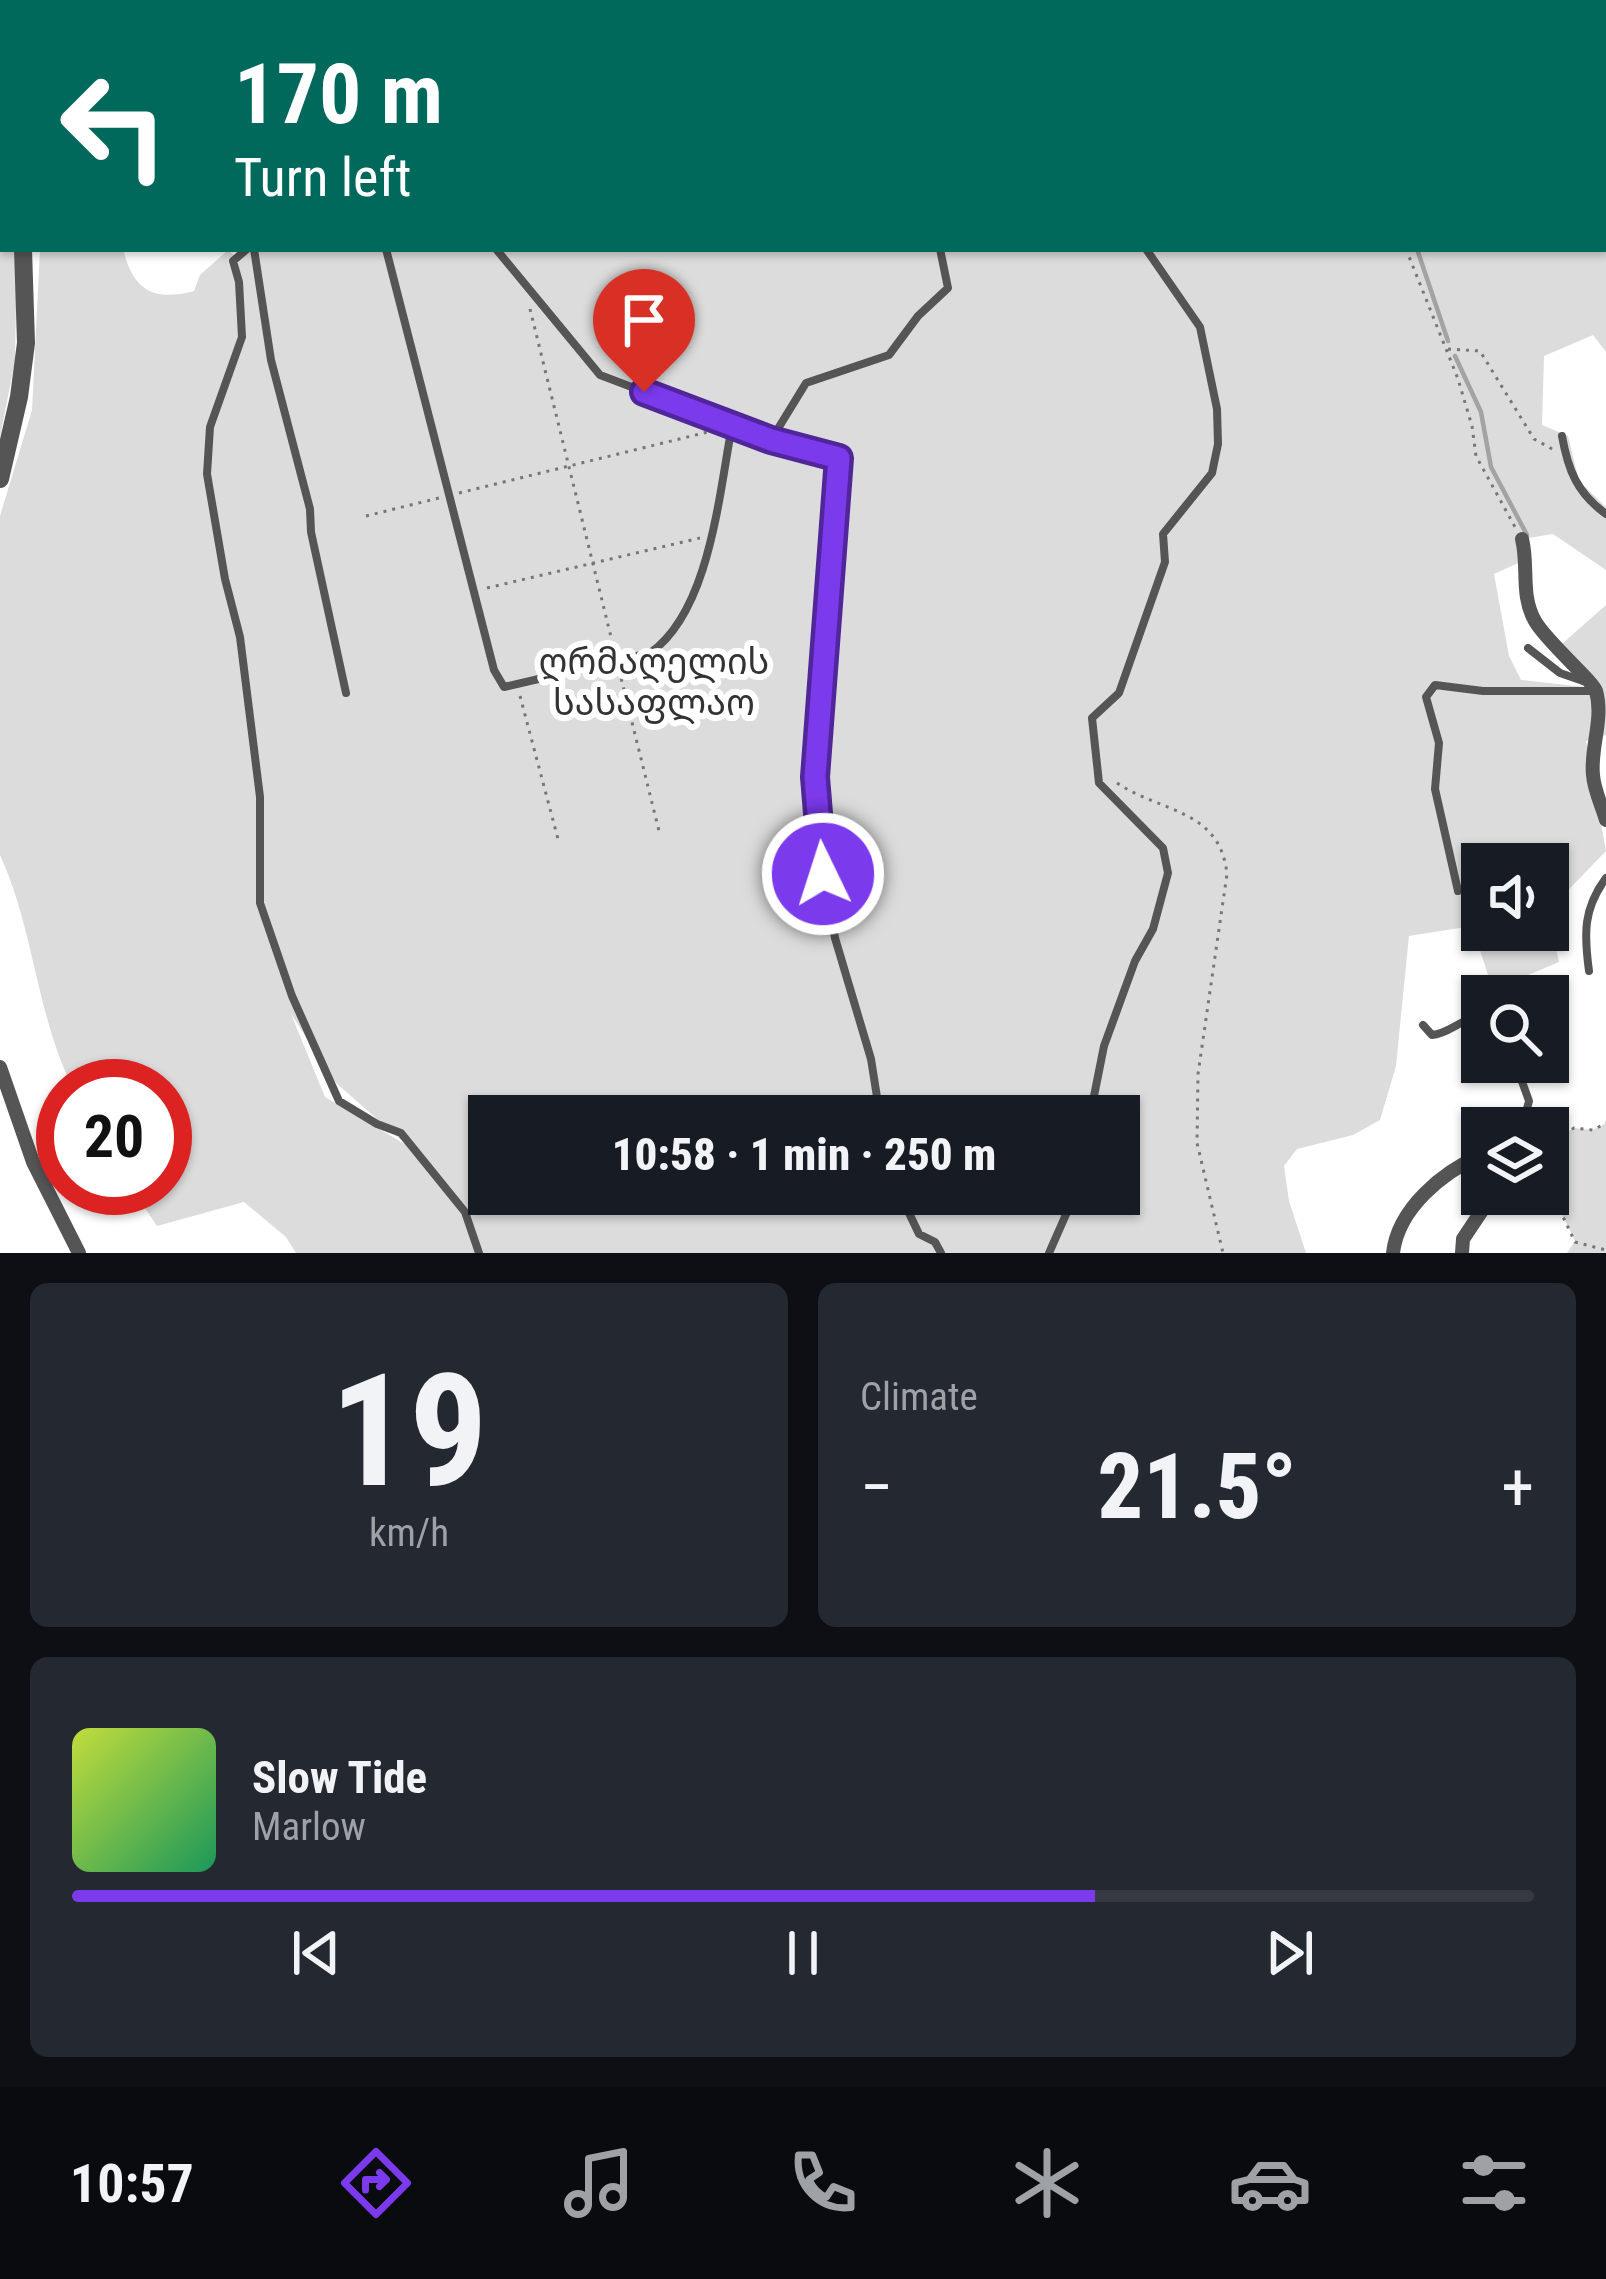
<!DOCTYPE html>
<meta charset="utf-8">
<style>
body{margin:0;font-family:"Roboto Condensed","Noto Sans Georgian",sans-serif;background:#242831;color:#f1f3f6;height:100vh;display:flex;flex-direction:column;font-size:45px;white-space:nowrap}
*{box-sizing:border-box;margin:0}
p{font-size:39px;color:#9ea1a6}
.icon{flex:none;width:66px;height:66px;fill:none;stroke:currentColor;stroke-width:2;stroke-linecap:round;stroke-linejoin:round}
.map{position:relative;height:1253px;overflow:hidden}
.drawer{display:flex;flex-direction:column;gap:30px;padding:30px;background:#0d0f14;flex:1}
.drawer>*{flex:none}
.banner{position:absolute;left:0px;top:0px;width:1608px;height:252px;box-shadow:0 3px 9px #0004;background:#00695c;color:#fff;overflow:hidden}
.tools{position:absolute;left:1461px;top:843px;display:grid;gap:24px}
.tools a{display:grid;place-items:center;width:108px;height:108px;border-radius:0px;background:#171b24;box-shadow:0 3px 9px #0004;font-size:60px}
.speed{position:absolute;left:36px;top:1059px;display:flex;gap:24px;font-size:60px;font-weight:700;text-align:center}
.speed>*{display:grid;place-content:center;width:156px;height:156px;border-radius:50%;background:#171b24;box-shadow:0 3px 9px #0004;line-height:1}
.speed .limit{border:18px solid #d22;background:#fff;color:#111}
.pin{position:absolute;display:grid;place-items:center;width:102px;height:102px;color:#fff;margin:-123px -51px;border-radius:50% 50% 50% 0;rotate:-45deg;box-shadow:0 0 12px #0007}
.pin .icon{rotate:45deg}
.me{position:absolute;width:132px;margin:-66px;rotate:356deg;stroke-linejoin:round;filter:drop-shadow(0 0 9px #0008)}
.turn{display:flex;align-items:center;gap:42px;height:252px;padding:0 36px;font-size:54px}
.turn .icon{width:156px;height:156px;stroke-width:2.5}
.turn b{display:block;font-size:84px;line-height:102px}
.big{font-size:90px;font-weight:800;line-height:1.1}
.drawer .tile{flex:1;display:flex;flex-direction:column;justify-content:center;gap:18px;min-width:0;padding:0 42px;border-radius:18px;background:#242831}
.drawer .dial{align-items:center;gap:0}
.dial b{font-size:156px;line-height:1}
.song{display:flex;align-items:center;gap:36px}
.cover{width:144px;height:144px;border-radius:18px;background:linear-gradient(135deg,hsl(70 70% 55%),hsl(150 70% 35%))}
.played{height:12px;border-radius:6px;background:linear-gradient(90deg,#7c3aed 70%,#363941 70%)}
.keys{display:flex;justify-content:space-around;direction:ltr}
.heat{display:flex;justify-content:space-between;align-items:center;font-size:66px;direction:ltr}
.drawer .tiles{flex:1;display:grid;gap:30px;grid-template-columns:1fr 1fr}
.tile:last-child{grid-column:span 2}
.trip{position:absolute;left:468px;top:1095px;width:672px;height:120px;border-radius:0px;background:#171b24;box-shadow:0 3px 9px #0004;font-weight:800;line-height:120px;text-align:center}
.tabs{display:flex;height:192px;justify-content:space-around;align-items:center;background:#090b0e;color:#9ea1a6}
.tabs .icon{width:84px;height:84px}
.tabs .active{color:#7c3aed}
.tabs b{font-size:54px;color:#f1f3f6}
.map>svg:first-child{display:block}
.green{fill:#dcdcdc;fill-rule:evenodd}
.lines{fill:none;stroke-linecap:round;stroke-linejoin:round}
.stream{stroke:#a3a3a3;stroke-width:4.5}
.path{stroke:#777;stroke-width:3;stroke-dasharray:3 6;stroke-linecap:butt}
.service{stroke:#555;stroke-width:8}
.minor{stroke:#555;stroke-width:14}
.tertiary{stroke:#555;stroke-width:18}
.route-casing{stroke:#51269a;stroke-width:30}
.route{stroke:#7c3aed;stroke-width:21}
.labels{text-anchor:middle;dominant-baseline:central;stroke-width:12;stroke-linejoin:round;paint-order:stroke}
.park-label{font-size:36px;fill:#333;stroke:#fff}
</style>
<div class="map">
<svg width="1606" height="1253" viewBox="0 0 1606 1253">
<rect width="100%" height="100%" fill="#fff"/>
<path class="green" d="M 289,0 L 1606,0 L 1606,352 L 1593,335 L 1544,356 L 1542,425 L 1568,436 L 1579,481 L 1606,507 L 1606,570 L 1553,534 L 1522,539 L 1527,559 L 1494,574 L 1509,656 L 1521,680 L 1594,688 L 1555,650 L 1606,605 L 1606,735 L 1586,741 L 1606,851 L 1548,911 L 1548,864 L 1482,864 L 1482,930 L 1548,930 L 1548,912 L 1559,962 L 1493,990 L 1472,926 L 1409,936 L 1396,1066 L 1380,1120 L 1353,1135 L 1297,1149 L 1284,1166 L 1289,1201 L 1306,1253 L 296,1253 L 286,1237 L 244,1202 L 157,1226 L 131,1188 L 165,1188 L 165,1086 L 72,1086 C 36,1013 34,929 0,855 L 0,516 L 32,410 L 40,249 L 123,249 C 133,290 153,302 194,291 L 200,275 L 228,250 L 238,259 L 250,249 L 1605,249 L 1605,3 ZM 291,1014 L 336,1083 L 408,1146 L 325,1097 ZM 489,1116 L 1119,1116 L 1119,1194 L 489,1194 Z
M 0,30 L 3,249 L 17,249 L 15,361 L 0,437 Z
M 1606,1123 L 1606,1253 L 1567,1253 L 1575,1241 L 1548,1185 L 1548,1142 L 1574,1128 L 1593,1130 Z"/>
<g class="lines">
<path class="stream" d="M 1267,0 L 1268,3
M 1417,249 L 1448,341
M 1455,356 L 1481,412 L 1491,467 L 1527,535"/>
<path class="path" d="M 0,99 L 3,118
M 1406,249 L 1458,379 L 1472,426 L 1476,456 L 1515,527
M 530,309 L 614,649
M 1448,349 L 1480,351 L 1534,439 L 1554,450
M 459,493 L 712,431
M 366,516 L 439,498
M 487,588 L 700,538
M 619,670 L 659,831
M 520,696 L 558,839
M 1117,783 C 1162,813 1220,809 1227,874 L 1198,1074 L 1197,1143 L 1223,1253
M 1548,1142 L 1574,1128 L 1593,1130 L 1606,1123
M 1548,1185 L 1575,1242 L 1606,1250"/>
<path class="service" d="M 183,0 L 185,3
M 277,0 L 280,3
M 914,0 L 914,3
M 1467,0 L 1471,3
M 1079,3 L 1086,0
M 1605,162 L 1606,163
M 247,249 L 233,261 L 239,282 L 242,337 L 210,427 L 207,474 L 225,579 L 240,637 L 260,797 L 260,903 L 292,996 L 339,1101 L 377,1124 L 401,1133 L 465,1212 L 479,1253
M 254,249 L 271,360 L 310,509 L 311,532 L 346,693
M 386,249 L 494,670 L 504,687 L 650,653 C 710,611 719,493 732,426
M 496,249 L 600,375 L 771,440 L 839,458 L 815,777 L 823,874 L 835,938 L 871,1059 L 880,1116
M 1562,436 C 1568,470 1577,493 1606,514
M 771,440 L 806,383 L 889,355 L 918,316 L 948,288 L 940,249
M 1528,648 L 1560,673 L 1583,681
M 1458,891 L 1435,789 L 1439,743 L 1426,697 L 1435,685 L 1483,691 L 1594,691
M 1589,971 C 1584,934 1583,909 1606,878
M 1423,1025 L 1432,1035 C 1447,1034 1458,1022 1473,1018 L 1482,1024
M 1515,1062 L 1529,1101 L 1522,1128
M 1090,1116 L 1104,1046 L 1135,961 L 1153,929 L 1168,873 L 1163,848 L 1099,783 L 1092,718 L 1119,693 L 1165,562 L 1163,534 L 1212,473 L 1218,444 L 1217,409 L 1200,327 L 1146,249
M 900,1194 L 919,1234 L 935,1242 L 941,1253
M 1049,1253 L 1075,1194"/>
<path class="minor" d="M 1522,539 C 1529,567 1520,595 1535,621 C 1546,641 1592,680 1596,691 C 1604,719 1590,748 1593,775 C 1594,790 1602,806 1606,820
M 0,1067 L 33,1162 L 79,1253
M 1393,1253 C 1398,1209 1442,1172 1482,1155
M 1462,1253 L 1463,1239 L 1493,1194"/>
<path class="tertiary" d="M 4,0 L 5,3
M 0,479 L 19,397 L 26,343 L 23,249"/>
</g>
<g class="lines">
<g class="route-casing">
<path id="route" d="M 644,392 L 771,440 L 839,458 L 815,777 L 823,874"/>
</g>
<use href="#route" class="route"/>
</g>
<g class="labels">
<g class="park-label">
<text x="654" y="662">ღრმაღელის<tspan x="654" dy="41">სასაფლაო</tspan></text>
</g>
</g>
</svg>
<div class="tools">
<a><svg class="icon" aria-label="sound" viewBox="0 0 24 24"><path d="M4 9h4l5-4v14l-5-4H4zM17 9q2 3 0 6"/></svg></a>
<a><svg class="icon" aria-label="search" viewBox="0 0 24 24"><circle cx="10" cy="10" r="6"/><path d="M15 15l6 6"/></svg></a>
<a><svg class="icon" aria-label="layers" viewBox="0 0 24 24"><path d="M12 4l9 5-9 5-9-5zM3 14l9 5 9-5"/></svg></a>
</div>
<div class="speed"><div class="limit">20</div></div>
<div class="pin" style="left:644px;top:392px;background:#d93025"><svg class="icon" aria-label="arrive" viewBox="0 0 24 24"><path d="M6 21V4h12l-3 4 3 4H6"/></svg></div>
<svg class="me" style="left:823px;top:874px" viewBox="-20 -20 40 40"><circle r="17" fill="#7c3aed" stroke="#fff" stroke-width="3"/><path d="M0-11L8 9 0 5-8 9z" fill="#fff"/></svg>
<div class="trip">10:58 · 1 min · 250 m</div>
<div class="banner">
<div class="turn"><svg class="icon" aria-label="left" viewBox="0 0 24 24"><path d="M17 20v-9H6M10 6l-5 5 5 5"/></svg><div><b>170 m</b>Turn left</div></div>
</div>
</div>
<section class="drawer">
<div class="tiles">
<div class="tile dial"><b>19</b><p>km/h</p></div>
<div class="tile"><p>Climate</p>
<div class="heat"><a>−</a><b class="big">21.5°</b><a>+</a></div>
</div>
<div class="tile">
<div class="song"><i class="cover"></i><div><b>Slow Tide</b><p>Marlow</p></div></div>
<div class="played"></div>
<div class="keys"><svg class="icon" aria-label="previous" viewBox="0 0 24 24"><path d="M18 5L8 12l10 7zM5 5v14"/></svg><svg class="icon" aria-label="pause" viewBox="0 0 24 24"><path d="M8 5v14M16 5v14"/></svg><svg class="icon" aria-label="next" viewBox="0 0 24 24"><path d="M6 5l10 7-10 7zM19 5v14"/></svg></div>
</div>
</div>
</section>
<nav class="tabs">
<b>10:57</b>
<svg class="icon active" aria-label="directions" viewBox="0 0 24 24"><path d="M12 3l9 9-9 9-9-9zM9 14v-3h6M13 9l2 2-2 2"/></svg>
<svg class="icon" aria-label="music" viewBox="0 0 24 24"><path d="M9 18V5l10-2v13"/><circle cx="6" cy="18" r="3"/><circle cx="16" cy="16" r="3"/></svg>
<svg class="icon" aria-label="phone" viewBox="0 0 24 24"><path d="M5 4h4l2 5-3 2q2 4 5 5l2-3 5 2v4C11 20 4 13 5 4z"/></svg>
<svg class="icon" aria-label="climate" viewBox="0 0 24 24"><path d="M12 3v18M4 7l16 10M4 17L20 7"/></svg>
<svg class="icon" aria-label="car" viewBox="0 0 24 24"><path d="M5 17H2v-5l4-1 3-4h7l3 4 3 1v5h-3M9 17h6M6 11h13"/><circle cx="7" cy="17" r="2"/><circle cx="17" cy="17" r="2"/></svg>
<svg class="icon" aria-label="filters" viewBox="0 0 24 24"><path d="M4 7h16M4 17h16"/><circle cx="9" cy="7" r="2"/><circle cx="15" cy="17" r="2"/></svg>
</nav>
